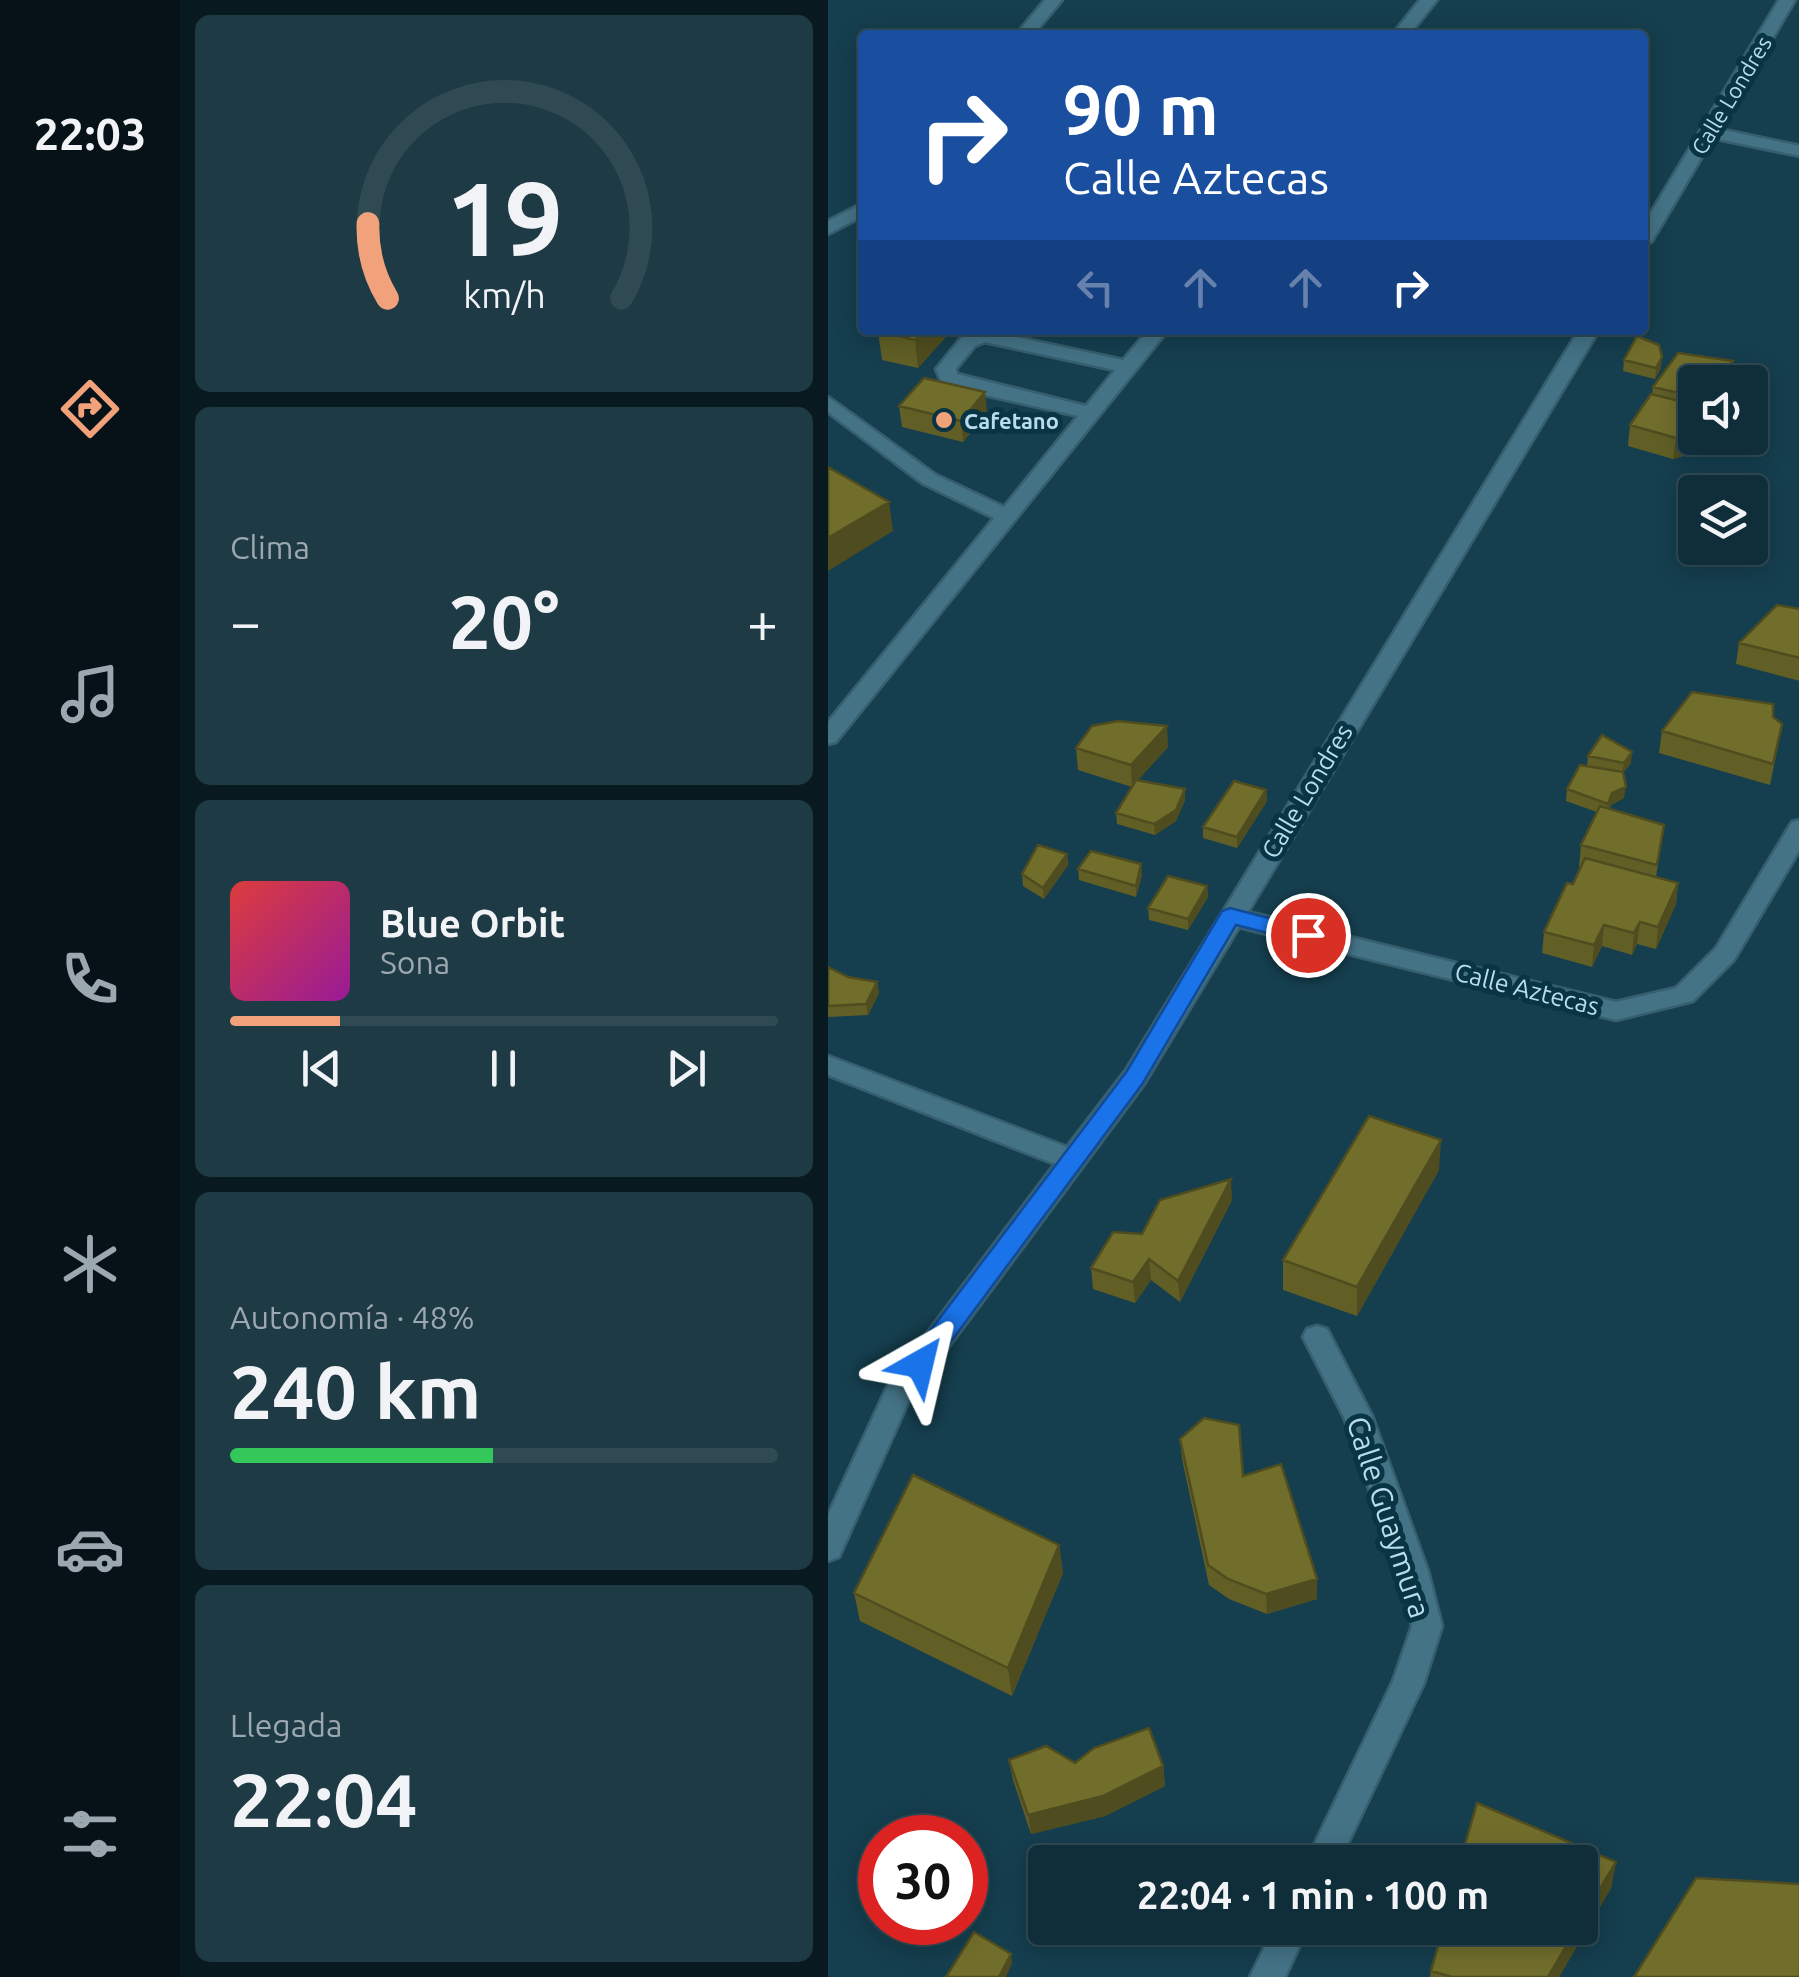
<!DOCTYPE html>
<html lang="es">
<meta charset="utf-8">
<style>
body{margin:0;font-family:Ubuntu,sans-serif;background:#1e3a45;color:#f1f3f6;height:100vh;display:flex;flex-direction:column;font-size:38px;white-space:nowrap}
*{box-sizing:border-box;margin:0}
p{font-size:32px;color:#9ca8af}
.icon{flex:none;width:55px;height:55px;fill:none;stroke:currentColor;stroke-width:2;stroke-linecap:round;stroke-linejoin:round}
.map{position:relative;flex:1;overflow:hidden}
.sheet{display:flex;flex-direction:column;gap:15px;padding:15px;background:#091920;width:648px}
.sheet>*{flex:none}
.guide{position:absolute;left:30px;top:30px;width:790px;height:305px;border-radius:10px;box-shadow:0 5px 25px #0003,0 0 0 2px #304a54;background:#1a4fa0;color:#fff;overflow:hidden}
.controls{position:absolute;left:850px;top:365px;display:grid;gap:20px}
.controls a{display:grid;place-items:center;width:90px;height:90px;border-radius:10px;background:#102e3a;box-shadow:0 5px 25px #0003,0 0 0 2px #304a54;font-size:50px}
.speed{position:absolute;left:30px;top:1815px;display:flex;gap:20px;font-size:50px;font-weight:700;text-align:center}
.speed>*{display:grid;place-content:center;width:130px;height:130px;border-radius:50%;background:#102e3a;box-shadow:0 5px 25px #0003,0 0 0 2px #304a54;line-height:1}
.speed .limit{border:15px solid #d22;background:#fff;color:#111}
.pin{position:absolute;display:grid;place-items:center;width:85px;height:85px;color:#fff;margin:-42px;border:5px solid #fff;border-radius:50%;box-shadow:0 2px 10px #0007}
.me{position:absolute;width:110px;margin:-55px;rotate:37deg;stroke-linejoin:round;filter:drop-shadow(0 0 8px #0008)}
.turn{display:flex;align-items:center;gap:35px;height:210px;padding:0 40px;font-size:45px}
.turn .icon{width:130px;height:130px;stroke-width:2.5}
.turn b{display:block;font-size:70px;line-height:85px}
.lanes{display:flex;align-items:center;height:95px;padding:0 40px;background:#0003;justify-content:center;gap:50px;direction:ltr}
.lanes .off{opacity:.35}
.big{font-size:75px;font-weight:700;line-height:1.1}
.sheet .widget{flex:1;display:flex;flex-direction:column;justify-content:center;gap:15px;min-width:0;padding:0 35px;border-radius:15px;background:#1e3a45}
.sheet .dial{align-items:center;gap:0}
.dial svg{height:260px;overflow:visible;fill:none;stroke:#304a54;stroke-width:7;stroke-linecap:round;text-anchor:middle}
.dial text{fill:#f1f3f6;stroke:none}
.song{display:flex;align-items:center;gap:30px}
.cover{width:120px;height:120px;border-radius:15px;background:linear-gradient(135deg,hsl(0 70% 55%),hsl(300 70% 35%))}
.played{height:10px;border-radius:5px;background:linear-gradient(90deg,#f1a27b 20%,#304a54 20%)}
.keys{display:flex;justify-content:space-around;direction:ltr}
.heat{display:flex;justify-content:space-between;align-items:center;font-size:55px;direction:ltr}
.charge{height:15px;border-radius:8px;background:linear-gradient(90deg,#34c759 48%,#304a54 0)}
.trip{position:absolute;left:200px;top:1845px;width:570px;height:100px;border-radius:10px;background:#102e3a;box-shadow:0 5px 25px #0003,0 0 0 2px #304a54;font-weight:700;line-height:100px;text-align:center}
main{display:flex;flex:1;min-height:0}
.dock{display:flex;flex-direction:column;width:180px;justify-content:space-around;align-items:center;background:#061217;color:#9ca8af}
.dock .icon{width:70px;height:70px}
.dock .selected{color:#f1a27b}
.dock b{font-size:45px;color:#f1f3f6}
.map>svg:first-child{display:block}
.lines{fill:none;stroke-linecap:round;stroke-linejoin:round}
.minor-casing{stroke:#365e6e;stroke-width:5}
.minor{fill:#447386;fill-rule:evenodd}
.wall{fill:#615f26}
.shaded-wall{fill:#4f4d1f}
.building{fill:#716e2c;stroke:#4f4d1f;stroke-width:2.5}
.route{fill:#1a73e8;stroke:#114b97;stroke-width:2.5}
.poi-dot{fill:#f1a27b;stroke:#083443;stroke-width:4}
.labels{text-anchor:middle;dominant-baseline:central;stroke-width:10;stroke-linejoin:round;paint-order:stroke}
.far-street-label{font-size:22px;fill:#b8dcec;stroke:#083443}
.far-poi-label{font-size:22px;font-weight:bold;fill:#b8dcec;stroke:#083443;text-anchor:start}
.street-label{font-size:25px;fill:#b8dcec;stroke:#083443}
.near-street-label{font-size:30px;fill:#b8dcec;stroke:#083443}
</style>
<main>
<nav class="dock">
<b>22:03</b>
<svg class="icon selected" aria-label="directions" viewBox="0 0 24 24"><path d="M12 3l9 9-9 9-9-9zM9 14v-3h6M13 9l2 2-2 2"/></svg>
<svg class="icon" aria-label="music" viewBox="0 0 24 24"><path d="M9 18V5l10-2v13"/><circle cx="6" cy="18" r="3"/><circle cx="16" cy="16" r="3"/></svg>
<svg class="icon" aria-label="phone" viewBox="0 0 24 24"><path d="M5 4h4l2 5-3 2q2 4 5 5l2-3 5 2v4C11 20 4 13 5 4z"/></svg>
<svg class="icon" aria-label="climate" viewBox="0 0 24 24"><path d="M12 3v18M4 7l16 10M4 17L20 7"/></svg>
<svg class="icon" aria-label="car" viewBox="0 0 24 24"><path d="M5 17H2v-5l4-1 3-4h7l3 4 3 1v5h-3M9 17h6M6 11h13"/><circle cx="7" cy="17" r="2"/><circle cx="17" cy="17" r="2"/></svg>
<svg class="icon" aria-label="filters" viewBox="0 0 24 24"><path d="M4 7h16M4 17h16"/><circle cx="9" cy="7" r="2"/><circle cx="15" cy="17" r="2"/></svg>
</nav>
<section class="sheet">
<div class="widget dial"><svg viewBox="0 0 100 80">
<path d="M14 69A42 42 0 1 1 86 69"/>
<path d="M14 69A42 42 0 0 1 8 46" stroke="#f1a27b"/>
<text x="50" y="56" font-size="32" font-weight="700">19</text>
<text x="50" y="72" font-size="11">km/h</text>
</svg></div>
<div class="widget"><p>Clima</p>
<div class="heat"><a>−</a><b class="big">20°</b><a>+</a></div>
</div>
<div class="widget">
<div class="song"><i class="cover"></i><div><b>Blue Orbit</b><p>Sona</p></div></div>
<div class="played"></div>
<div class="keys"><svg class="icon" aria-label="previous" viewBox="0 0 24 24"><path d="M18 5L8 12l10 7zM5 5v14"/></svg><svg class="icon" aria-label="pause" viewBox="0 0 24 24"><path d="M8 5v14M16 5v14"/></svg><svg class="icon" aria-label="next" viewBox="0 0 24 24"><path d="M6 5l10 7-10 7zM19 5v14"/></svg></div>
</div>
<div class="widget"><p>Autonomía · 48%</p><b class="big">240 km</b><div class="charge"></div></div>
<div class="widget"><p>Llegada</p><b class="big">22:04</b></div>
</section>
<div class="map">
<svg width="972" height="1977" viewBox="0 0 972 1977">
<rect width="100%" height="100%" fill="#153e4e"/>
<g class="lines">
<g class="minor-casing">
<path id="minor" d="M 217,0 L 234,0 L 205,35 L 188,35 Z
M 592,0 L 609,0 L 581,35 L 564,35 Z
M 951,0 L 967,0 L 891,129 L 972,146 L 972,156 L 885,138 L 824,241 L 815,247 L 815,226 Z
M 35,203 L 35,216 L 0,234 L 0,221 Z
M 155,330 L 295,360 L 320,330 L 340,330 L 8,742 L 0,744 L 0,722 L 166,518 L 94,483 L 0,412 L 0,397 L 108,475 L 176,507 L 250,416 L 126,388 L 113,381 L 108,369 L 133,338 ZM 157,342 L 287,370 L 258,406 L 129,374 L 128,369 L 147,346 Z
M 751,330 L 771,330 L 420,912 L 788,1002 L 848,988 L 888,948 L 964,822 L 972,820 L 972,849 L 906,960 L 865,1001 L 788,1020 L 411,927 L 316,1084 L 81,1400 L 11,1557 L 0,1561 L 0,1515 L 60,1385 L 227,1164 L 0,1075 L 0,1056 L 239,1147 L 298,1070 Z
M 489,1326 L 499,1329 L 544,1416 L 600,1571 L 614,1626 L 596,1683 L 511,1862 L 478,1862 L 565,1681 L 584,1626 L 570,1571 L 516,1417 L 475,1337 L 479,1329 Z
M 446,1928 L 480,1928 L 457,1977 L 422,1977 Z"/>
</g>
<use href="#minor" class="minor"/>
</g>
<path class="wall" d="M 124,330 L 90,368 L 54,360 L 50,331 Z
M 796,360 L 833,368 L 827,379 L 795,371 Z
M 868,382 L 868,434 L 862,454 L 845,459 L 800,446 L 802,425 L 824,395 L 825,387 Z
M 71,406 L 159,413 L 135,442 L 74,427 Z
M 972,609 L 972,681 L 908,664 L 911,643 Z
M 945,717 L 950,746 L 942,785 L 831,753 L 834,731 Z
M 340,747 L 310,780 L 357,800 L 348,821 L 327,835 L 289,824 L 288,813 L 304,787 L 250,770 L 248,748 Z
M 760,756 L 803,763 L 795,773 L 796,798 L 783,805 L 782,809 L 836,825 L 828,877 L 850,883 L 848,904 L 828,949 L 809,944 L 804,955 L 774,946 L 764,967 L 714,953 L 716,932 L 745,884 L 753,867 L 751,867 L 753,845 L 769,812 L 738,801 L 739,789 L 759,766 Z
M 438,790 L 439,801 L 409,848 L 375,838 L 375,827 Z
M 239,854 L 240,865 L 216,899 L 195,886 L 194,874 Z
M 250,869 L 314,875 L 308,897 L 251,880 Z
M 379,886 L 380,897 L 360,930 L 321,920 L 320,908 Z
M 0,967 L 20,977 L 49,982 L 51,993 L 40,1015 L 0,1017 Z
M 611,1170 L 529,1316 L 455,1290 L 455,1260 Z
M 404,1200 L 352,1302 L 323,1280 L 307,1303 L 265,1289 L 263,1268 L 314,1234 Z
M 352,1439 L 415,1476 L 489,1599 L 439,1614 L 401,1599 L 381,1585 L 354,1459 Z
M 231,1545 L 235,1573 L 184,1696 L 32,1621 L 26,1593 Z
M 181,1760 L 335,1766 L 337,1786 L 277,1816 L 203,1834 L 185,1780 Z
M 788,1862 L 783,1888 L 731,1977 L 602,1977 L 603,1971 Z"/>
<path class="shaded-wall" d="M 95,330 L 124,330 L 90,368 L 87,340 Z
M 834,357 L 833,368 L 827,379 L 828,368 Z
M 905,361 L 902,382 L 889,382 Z
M 157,392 L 159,413 L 135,442 L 133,421 Z
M 868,421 L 868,434 L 862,454 L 845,459 L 848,438 Z
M 61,502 L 65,531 L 0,571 L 0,538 Z
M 339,726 L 340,747 L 304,787 L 303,765 Z
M 804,752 L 803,763 L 794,774 L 796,763 Z
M 798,787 L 796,798 L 783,805 L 779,815 L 780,804 L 784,793 Z
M 357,789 L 357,800 L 348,821 L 327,835 L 326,824 Z
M 438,790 L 439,801 L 409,848 L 409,837 Z
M 239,854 L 240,865 L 216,899 L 215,888 Z
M 313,864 L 314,875 L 308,897 L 308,886 Z
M 850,883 L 848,904 L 828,949 L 830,927 Z
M 379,886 L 380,897 L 360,930 L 360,919 Z
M 812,922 L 809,944 L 804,955 L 806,933 Z
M 776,925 L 774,946 L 764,967 L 766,945 Z
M 49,982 L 51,993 L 40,1015 L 38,1004 Z
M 613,1140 L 611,1170 L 529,1316 L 529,1287 Z
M 403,1179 L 404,1200 L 352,1302 L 350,1281 Z
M 321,1259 L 323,1280 L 307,1303 L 305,1282 Z
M 231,1545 L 235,1573 L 184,1696 L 180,1668 Z
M 489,1579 L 489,1599 L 439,1614 L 438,1594 Z
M 335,1766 L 337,1786 L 277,1816 L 203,1834 L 200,1815 Z
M 788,1862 L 783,1888 L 731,1977 L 720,1977 L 749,1928 L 752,1928 L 752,1922 Z
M 183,1954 L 184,1963 L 178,1977 L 171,1977 Z"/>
<path class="building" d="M 51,330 L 95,330 L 87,340 L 50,331 Z
M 809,336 L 831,345 L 834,357 L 828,368 L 796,360 Z
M 850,353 L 905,361 L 889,382 L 868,382 L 868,397 L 825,387 Z
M 96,378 L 157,392 L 133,421 L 71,406 Z
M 823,394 L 868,405 L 868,421 L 864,433 L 848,438 L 802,425 Z
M 0,467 L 61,502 L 0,538 Z
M 949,605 L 972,609 L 972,658 L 911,643 Z
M 864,692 L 945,704 L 945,717 L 954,724 L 945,764 L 834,731 Z
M 290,721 L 339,726 L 303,765 L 248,748 L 264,726 Z
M 774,735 L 804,752 L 796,763 L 760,756 Z
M 752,765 L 795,772 L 798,787 L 784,793 L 780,804 L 739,789 Z
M 308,780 L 357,789 L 348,810 L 326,824 L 288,813 Z
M 406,781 L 438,790 L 409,837 L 375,827 Z
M 772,806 L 836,825 L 829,865 L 753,845 Z
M 210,845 L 239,854 L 215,888 L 194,874 Z
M 263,851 L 313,864 L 308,886 L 250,869 Z
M 757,858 L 850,883 L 830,927 L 812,922 L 806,933 L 776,925 L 766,945 L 716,932 L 739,883 L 745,884 Z
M 340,876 L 379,886 L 360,919 L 320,908 Z
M 0,967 L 20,977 L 49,982 L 38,1004 L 0,1006 Z
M 541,1116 L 613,1140 L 529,1287 L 455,1260 Z
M 403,1179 L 350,1281 L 321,1259 L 305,1282 L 263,1268 L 285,1232 L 314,1234 L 332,1200 Z
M 376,1418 L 411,1425 L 415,1476 L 453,1464 L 489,1579 L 438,1594 L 400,1579 L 380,1565 L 352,1439 Z
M 85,1475 L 231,1545 L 180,1668 L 26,1593 Z
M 321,1728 L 335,1766 L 275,1796 L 200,1815 L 181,1760 L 218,1746 L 247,1763 L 266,1748 Z
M 649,1803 L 788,1862 L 752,1922 L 752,1862 L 632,1862 Z
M 868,1878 L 972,1884 L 972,1977 L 806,1977 Z
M 615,1928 L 749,1928 L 720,1977 L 624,1977 L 603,1971 Z
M 146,1932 L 183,1954 L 171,1977 L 118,1977 Z"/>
<path class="route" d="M 402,908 L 487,930 L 491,935 L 480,943 L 408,925 L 315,1083 L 101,1371 L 92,1374 L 83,1371 L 79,1364 L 83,1356 L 299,1071 L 394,911 Z"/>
<circle class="poi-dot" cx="116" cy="420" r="10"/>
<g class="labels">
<g class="far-street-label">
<text transform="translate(903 95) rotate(-59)">Calle Londres</text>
</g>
<g class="far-poi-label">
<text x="136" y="420">Cafetano</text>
</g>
<g class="street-label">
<text transform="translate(479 791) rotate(-59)">Calle Londres</text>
<text transform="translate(699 989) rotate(14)">Calle Aztecas</text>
</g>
<g class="near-street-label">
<text transform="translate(561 1517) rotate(72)">Calle Guaymura</text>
</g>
</g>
</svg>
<div class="controls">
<a><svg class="icon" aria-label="sound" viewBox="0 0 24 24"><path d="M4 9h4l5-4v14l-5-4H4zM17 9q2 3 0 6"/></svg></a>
<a><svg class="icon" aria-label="layers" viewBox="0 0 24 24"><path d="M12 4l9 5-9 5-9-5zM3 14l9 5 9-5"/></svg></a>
</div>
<div class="speed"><div class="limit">30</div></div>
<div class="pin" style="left:480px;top:935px;background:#d93025"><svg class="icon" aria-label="arrive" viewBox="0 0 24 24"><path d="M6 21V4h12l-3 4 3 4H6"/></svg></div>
<svg class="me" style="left:92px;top:1364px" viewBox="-20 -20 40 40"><path d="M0-17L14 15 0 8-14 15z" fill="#1a73e8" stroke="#fff" stroke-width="4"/></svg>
<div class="trip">22:04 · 1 min · 100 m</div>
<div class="guide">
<div class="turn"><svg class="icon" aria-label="right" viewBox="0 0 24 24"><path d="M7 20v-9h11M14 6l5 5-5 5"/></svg><div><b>90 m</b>Calle Aztecas</div></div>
<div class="lanes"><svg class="icon off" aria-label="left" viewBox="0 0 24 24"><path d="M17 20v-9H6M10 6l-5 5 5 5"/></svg><svg class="icon off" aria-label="ahead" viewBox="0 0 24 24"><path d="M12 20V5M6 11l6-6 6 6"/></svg><svg class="icon off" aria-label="ahead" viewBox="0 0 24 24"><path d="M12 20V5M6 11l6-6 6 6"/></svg><svg class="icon" aria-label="right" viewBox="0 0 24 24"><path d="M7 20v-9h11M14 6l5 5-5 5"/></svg></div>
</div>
</div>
</main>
